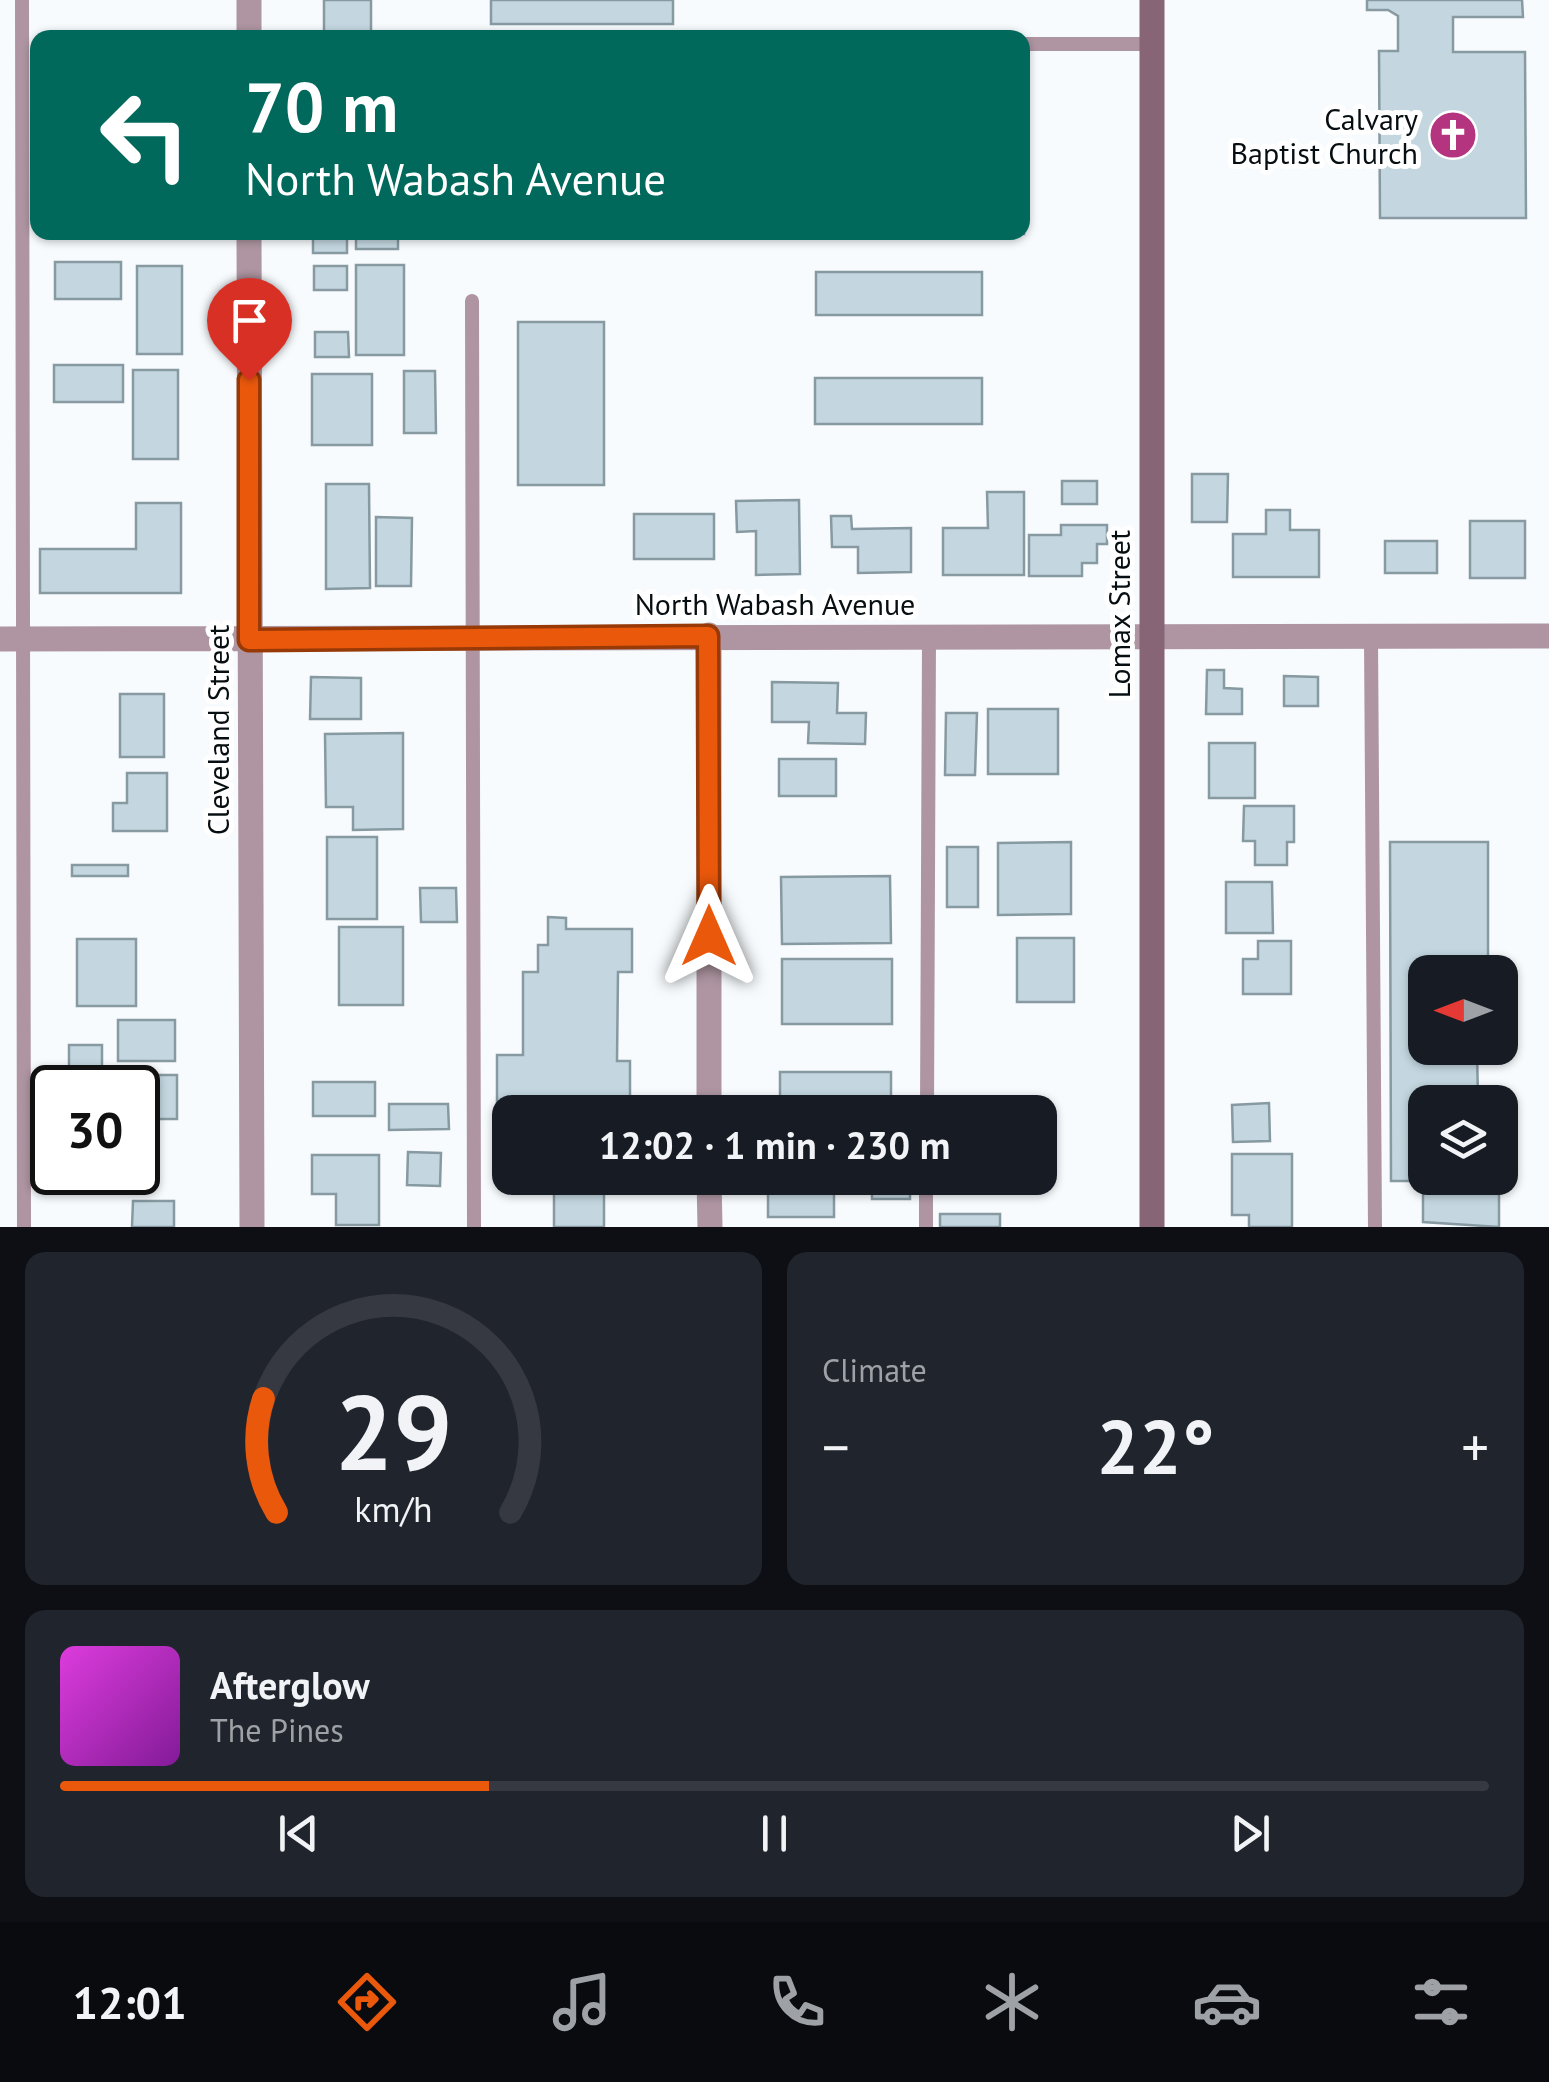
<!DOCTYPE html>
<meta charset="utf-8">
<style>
body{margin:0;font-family:"PT Sans",sans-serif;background:#20242c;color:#f1f3f6;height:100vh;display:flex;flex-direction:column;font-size:38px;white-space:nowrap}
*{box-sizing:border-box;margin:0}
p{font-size:32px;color:#9ea1a6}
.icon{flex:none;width:55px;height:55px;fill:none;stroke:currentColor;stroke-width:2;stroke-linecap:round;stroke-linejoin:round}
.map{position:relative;height:1227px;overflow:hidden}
.panel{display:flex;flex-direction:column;gap:25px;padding:25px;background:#0d0f14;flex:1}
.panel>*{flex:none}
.hud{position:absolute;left:30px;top:30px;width:1000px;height:210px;border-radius:20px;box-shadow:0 2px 8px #0004;background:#00695c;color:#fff;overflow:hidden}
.needle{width:65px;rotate:270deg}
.fabs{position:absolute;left:1408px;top:955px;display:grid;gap:20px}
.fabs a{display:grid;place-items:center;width:110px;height:110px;border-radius:20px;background:#171b24;box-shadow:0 2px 8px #0004;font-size:50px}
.speed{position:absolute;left:30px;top:1065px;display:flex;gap:20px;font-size:50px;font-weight:700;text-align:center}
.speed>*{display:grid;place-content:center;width:130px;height:130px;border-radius:50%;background:#171b24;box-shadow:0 2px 8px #0004;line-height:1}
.speed .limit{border:5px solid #111;border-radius:15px;background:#fff;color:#111}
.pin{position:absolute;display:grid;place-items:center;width:85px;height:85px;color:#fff;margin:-102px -42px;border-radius:50% 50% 50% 0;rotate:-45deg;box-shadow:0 0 10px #0007}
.pin .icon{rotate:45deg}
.me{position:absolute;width:110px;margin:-55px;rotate:0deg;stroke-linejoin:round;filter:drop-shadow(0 0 8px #0008)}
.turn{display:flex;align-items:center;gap:35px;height:210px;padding:0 50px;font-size:45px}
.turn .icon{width:130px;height:130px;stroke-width:2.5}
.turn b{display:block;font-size:70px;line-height:85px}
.big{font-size:75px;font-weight:800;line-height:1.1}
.panel .tile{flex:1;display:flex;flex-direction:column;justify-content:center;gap:15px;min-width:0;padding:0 35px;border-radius:20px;background:#20242c}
.panel .dial{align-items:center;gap:0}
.dial svg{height:260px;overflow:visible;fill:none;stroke:#363941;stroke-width:7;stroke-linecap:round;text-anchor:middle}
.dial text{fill:#f1f3f6;stroke:none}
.song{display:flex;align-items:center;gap:30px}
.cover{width:120px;height:120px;border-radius:15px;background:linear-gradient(135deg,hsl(300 70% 55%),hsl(290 70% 35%))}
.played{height:10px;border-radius:5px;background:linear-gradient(90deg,#ea580c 30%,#363941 30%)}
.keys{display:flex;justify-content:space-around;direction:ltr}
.heat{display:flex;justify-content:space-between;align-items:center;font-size:55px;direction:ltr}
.panel .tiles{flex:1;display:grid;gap:25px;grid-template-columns:1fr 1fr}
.tile:last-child{grid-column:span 2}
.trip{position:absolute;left:492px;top:1095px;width:565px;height:100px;border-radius:20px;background:#171b24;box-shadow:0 2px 8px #0004;font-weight:800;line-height:100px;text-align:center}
.tabs{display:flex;height:160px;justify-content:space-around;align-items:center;background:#090b0e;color:#9ea1a6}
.tabs .icon{width:70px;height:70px}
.tabs .on{color:#ea580c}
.tabs b{font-size:45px;color:#f1f3f6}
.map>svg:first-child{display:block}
.building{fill:#c4d7e0;stroke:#8799a1;stroke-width:2.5}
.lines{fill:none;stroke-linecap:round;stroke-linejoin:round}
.lane{stroke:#ae95a1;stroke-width:14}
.street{stroke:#ae95a1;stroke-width:25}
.secondary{stroke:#886576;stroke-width:25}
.route-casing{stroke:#983908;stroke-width:25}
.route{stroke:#ea580c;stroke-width:18}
.labels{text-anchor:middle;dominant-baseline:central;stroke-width:10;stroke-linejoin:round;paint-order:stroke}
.poi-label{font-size:30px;fill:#070e11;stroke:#fff;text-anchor:end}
.street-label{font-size:30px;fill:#070e11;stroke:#fff}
</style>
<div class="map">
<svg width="1549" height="1227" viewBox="0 0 1549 1227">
<rect width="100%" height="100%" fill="#f7fbfd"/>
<path class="building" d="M 324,0 L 371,0 L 371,38 L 324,38 Z
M 491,0 L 673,0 L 673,24 L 491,24 Z
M 1367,0 L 1522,0 L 1523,17 L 1453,17 L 1453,52 L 1525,52 L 1526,218 L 1380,218 L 1379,51 L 1398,51 L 1398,16 L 1388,10 L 1367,10 Z
M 1022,123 L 1026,123 L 1024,234 L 933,232 L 1022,232 Z
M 313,232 L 347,232 L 347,253 L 313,253 Z
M 356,232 L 398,232 L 398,249 L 356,249 Z
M 55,262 L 121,262 L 121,299 L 55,299 Z
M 356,265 L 404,265 L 404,355 L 356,355 Z
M 137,266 L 182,266 L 182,354 L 137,354 Z
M 314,266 L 347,266 L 347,290 L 314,290 Z
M 816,272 L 982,272 L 982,315 L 816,315 Z
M 518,322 L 604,322 L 604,485 L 518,485 Z
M 315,332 L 348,332 L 349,357 L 315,357 Z
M 54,365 L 123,365 L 123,402 L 54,402 Z
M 133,370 L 178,370 L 178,459 L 133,459 Z
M 404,371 L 435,371 L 436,433 L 404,433 Z
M 312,374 L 372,374 L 372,445 L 312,445 Z
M 815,378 L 982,378 L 982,424 L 815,424 Z
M 1192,474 L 1228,474 L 1227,522 L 1192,522 Z
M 1062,481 L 1097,481 L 1097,504 L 1062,504 Z
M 326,484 L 369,484 L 370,588 L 326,589 Z
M 987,492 L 1024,492 L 1024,575 L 943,575 L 943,528 L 988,528 Z
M 799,500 L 800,574 L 756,575 L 756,531 L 737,532 L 736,501 Z
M 136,503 L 181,503 L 181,593 L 40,593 L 40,549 L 136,549 Z
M 1266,510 L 1290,510 L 1290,530 L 1319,530 L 1319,577 L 1233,577 L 1233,534 L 1266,534 Z
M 634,514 L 714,514 L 714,559 L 634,559 Z
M 831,516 L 851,516 L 852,529 L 911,528 L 911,572 L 858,573 L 858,547 L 832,547 Z
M 376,517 L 412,518 L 411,586 L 376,586 Z
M 1470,521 L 1525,521 L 1525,578 L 1470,578 Z
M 1061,525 L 1107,525 L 1107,544 L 1097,544 L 1097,563 L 1082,563 L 1082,576 L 1029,576 L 1029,535 L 1061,535 Z
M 1385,541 L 1437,541 L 1437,573 L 1385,573 Z
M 1207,670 L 1224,670 L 1224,688 L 1242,689 L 1242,714 L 1206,714 Z
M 1284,676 L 1318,677 L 1318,706 L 1284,706 Z
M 311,677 L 361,678 L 361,719 L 310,719 Z
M 772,682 L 838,683 L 837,713 L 866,713 L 865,744 L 808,743 L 809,722 L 772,722 Z
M 120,694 L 164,694 L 164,757 L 120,757 Z
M 988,709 L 1058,709 L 1058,774 L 988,774 Z
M 946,713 L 977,713 L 975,775 L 945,775 Z
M 403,733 L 403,829 L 353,830 L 353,807 L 326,807 L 325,734 Z
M 1209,743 L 1255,743 L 1255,798 L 1209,798 Z
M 779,759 L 836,759 L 836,796 L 779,796 Z
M 127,773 L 167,773 L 167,831 L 113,831 L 113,803 L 127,803 Z
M 1244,806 L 1294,806 L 1294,842 L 1287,842 L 1287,865 L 1255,865 L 1255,841 L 1243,841 Z
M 327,837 L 377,837 L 377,919 L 327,919 Z
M 1071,842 L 1071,914 L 998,915 L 998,843 Z
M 1390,842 L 1488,842 L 1488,972 L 1425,972 L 1425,1048 L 1477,1048 L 1478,1102 L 1425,1102 L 1425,1178 L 1478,1178 L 1478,1181 L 1391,1181 Z
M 947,847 L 978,847 L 978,907 L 947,907 Z
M 72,865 L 128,865 L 128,876 L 72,876 Z
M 890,876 L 891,943 L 782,944 L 781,877 Z
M 1226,882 L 1272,882 L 1273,933 L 1226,933 Z
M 420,888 L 456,888 L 457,922 L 421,922 Z
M 548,917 L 566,918 L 566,929 L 632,929 L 632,972 L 618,972 L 617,1061 L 630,1061 L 630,1105 L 614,1105 L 614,1112 L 497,1109 L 497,1055 L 523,1055 L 523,972 L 538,972 L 538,945 L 548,945 Z
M 339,927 L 403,927 L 403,1005 L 339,1005 Z
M 1017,938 L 1074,938 L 1074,1002 L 1017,1002 Z
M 77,939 L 136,939 L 136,1006 L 77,1006 Z
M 1258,941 L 1291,941 L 1291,994 L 1243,994 L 1243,959 L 1258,959 Z
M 782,959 L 892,959 L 892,1024 L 782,1024 Z
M 118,1020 L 175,1020 L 175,1061 L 118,1061 Z
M 69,1045 L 102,1045 L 102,1070 L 69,1070 Z
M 780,1072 L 891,1072 L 891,1112 L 780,1112 Z
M 126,1075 L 177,1075 L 177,1119 L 138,1119 L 138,1088 L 126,1088 Z
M 313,1082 L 375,1082 L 375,1116 L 313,1116 Z
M 1269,1103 L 1270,1141 L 1233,1142 L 1232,1105 Z
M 389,1104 L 448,1104 L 449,1129 L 389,1130 Z
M 408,1152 L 441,1153 L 440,1186 L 407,1185 Z
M 1232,1154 L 1292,1154 L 1292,1227 L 1249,1227 L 1249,1215 L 1232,1215 Z
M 312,1155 L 379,1155 L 379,1225 L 336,1225 L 336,1194 L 312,1194 Z
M 554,1178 L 604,1178 L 604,1227 L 554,1227 Z
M 775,1178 L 820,1178 L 820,1187 L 834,1187 L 834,1217 L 768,1217 L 768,1180 Z
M 872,1178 L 910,1178 L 910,1199 L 872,1199 Z
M 1423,1193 L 1499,1193 L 1499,1227 L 1423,1222 Z
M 133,1201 L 174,1201 L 174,1227 L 132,1227 Z
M 940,1214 L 1000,1214 L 1000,1227 L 940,1227 Z"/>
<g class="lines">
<path class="lane" d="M 22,0 L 24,1227
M 1022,44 L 1152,44
M 472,301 L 474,1227
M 1371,638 L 1375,1227
M 927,1112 L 929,637
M 926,1227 L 926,1178"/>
<path class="street" d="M 249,0 L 249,38
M 249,232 L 252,1227
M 709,635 L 709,1112
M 0,639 L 1549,636
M 709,1178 L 710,1227"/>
<path class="secondary" d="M 1152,0 L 1152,1227"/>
</g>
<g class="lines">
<g class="route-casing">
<path id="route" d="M 249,380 L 249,640 L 708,636 L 709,936"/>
</g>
<use href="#route" class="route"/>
</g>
<defs>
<g id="church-disc" transform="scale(2.5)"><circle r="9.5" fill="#b43480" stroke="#fff"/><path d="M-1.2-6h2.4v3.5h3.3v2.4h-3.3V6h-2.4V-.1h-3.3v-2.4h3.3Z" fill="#fff"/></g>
</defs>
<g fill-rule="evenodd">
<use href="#church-disc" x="1453" y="135"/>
</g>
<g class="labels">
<g class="poi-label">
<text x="1418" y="118">Calvary<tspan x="1418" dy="34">Baptist Church</tspan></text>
</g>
<g class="street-label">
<text x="775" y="603">North Wabash Avenue</text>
<text transform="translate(1118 614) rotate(-90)">Lomax Street</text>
<text transform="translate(217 730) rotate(-90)">Cleveland Street</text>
</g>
</g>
</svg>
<div class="fabs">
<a><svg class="needle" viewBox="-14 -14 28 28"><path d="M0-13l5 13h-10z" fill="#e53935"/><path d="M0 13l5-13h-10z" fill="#9ea1a6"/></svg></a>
<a><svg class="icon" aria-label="layers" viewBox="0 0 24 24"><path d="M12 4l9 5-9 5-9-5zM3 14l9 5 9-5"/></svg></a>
</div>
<div class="speed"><div class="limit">30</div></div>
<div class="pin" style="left:249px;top:380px;background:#d93025"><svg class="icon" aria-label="arrive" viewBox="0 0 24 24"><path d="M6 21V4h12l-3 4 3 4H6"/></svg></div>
<svg class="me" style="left:709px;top:936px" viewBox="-20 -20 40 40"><path d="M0-17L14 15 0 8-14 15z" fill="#ea580c" stroke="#fff" stroke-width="4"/></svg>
<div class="trip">12:02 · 1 min · 230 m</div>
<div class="hud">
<div class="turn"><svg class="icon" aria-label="left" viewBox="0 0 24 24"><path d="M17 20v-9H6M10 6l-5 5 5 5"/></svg><div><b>70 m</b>North Wabash Avenue</div></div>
</div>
</div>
<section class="panel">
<div class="tiles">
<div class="tile dial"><svg viewBox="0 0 100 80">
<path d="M14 69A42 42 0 1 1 86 69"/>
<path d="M14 69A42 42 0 0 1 10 34" stroke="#ea580c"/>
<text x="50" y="56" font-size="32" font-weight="700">29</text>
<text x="50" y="72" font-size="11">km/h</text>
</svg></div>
<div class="tile"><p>Climate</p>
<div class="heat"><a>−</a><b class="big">22°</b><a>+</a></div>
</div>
<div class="tile">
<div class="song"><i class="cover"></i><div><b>Afterglow</b><p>The Pines</p></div></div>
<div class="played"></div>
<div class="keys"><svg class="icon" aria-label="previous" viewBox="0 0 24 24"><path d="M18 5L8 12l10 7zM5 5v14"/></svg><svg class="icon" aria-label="pause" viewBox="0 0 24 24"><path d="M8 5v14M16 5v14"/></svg><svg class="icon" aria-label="next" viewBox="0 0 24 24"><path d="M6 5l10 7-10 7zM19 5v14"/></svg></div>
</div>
</div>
</section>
<nav class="tabs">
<b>12:01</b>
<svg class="icon on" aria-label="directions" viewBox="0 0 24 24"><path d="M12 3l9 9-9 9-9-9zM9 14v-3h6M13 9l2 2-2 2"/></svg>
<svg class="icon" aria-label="music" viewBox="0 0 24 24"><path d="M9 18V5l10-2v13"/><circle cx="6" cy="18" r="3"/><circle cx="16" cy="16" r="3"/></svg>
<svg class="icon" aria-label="phone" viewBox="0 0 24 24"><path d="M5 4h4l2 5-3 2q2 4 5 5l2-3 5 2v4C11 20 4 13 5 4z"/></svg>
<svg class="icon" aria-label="climate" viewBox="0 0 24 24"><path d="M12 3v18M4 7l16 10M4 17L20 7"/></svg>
<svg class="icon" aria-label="car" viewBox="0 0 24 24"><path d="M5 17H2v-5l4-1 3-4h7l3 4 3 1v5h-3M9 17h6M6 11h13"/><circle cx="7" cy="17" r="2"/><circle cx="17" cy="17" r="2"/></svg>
<svg class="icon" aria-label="filters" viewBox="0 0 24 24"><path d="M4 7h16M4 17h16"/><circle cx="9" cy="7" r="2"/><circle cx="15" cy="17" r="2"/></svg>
</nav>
